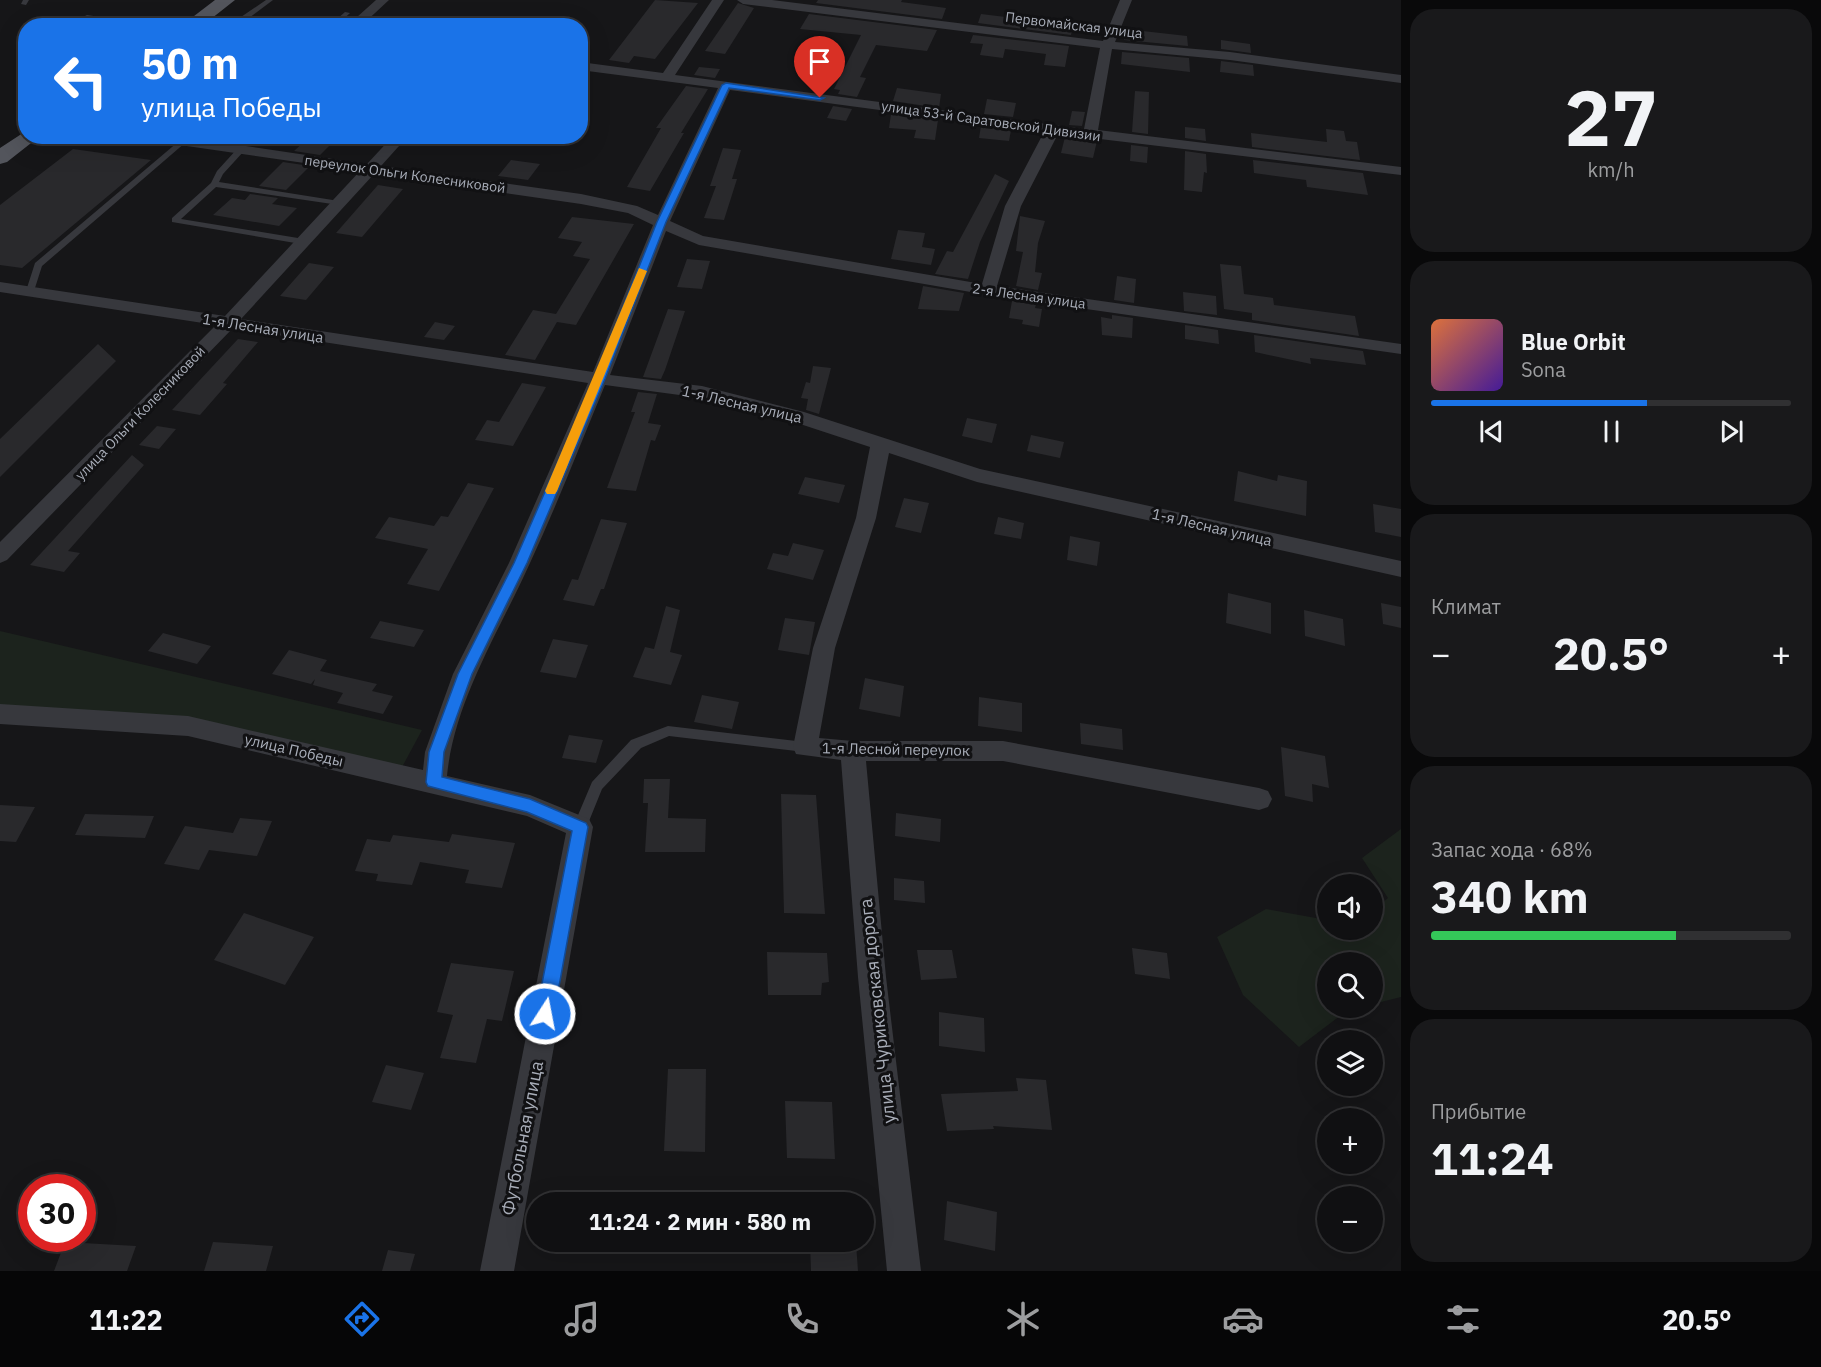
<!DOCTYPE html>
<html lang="ru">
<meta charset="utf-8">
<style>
body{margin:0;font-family:"IBM Plex Sans",sans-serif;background:#19191b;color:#f1f3f6;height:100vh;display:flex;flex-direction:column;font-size:22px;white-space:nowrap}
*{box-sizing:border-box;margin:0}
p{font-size:20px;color:#9c9d9f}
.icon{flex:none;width:33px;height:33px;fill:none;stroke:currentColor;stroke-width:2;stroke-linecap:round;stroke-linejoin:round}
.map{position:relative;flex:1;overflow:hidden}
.sheet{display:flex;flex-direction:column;gap:9px;padding:9px;background:#09090a;width:420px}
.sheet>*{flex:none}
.hud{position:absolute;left:18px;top:18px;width:570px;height:126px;border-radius:24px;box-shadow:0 6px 24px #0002,0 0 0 2px #303032;background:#1a73e8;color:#fff;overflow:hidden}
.controls{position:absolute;left:1317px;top:874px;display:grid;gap:12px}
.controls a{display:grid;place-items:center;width:66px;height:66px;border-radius:50%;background:#101012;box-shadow:0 6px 24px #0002,0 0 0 2px #303032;font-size:30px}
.speed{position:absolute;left:18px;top:1174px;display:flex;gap:12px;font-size:30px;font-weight:700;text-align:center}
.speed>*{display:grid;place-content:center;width:78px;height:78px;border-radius:50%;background:#101012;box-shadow:0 6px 24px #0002,0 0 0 2px #303032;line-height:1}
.speed .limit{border:9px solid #d22;background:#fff;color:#111}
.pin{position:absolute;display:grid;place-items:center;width:51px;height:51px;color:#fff;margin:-62px -26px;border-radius:50% 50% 50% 0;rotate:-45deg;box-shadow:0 0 6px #0007}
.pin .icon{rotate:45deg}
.me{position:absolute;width:66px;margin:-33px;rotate:11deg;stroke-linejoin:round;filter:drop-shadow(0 0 4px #0008)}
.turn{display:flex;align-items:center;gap:21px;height:126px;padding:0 24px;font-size:27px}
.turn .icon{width:78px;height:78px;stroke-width:2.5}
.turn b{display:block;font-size:42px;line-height:51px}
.big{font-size:45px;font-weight:700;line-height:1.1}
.sheet .tile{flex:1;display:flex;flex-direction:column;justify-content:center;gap:9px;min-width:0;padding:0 21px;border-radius:24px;background:#19191b}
.sheet .dial{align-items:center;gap:0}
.dial b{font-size:78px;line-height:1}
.song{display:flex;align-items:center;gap:18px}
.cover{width:72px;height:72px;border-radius:9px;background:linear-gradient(135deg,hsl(20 70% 55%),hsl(260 70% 35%))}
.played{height:6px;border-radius:3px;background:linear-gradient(90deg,#1a73e8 60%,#303032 60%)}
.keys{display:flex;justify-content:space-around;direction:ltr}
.heat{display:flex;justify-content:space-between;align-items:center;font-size:33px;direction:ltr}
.charge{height:9px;border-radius:4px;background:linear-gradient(90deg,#34c759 68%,#303032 0)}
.trip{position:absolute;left:526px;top:1192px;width:348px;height:60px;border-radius:30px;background:#101012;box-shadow:0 6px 24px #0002,0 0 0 2px #303032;font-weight:700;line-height:60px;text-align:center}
.menu{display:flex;height:96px;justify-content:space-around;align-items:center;background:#060607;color:#9c9d9f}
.menu .icon{width:42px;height:42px}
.menu .active{color:#1a73e8}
.menu b{font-size:27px;color:#f1f3f6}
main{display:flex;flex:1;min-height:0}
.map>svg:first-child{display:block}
.green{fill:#1c231d}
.building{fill:#29292c}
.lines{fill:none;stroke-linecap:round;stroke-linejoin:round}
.service{fill:#37383d;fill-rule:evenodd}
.minor{fill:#37383d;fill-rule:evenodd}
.primary{fill:#53555c;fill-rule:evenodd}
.route{fill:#1a73e8;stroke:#114b97;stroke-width:1.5}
.slow{fill:#f59e0b}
.labels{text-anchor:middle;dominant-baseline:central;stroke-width:6;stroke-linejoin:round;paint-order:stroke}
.far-street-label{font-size:14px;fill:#a8adb8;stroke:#111113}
.street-label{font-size:15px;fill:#a8adb8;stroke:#111113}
.near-street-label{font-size:18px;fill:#a8adb8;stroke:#111113}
</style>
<main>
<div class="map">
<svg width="1401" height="1271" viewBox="0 0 1401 1271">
<rect width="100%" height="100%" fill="#161618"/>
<path class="green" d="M 0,631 L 422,730 L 401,769 L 0,705 Z
M 1401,829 L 1401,997 L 1373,1004 L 1372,963 L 1328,963 L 1328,1008 L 1354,1008 L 1349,1009 L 1299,1047 L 1243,995 L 1217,937 L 1266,909 L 1327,920 L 1328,930 L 1372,930 L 1373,911 L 1388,898 L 1362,858 Z"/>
<path class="building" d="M 655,0 L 698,3 L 655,59 L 634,56 L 629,63 L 609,60 Z
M 818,0 L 902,0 L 901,2 L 946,8 L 942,19 L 816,3 Z
M 738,3 L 754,8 L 725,54 L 705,51 Z
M 809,14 L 937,30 L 927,51 L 876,45 L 860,77 L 866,78 L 857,97 L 838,94 L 840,90 L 834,89 L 861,35 L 800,29 Z
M 981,14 L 1073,25 L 1071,35 L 978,23 Z
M 1125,29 L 1187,36 L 1188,46 L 1124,40 Z
M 973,35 L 1069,46 L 1065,67 L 1044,65 L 1046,54 L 1005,49 L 1003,58 L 980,55 L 983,44 L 970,43 Z
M 1221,40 L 1250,44 L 1251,53 L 1221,49 Z
M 1122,52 L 1189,58 L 1190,72 L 1121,64 Z
M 1221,61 L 1253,65 L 1254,76 L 1220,72 Z
M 699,67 L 720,69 L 715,78 L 694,75 Z
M 686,86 L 708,89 L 681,133 L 684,133 L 650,191 L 627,187 L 661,128 L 656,128 Z
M 897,88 L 941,94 L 939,108 L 893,101 Z
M 1135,91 L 1149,92 L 1148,134 L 1132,132 Z
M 987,99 L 1016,103 L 1013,117 L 984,114 Z
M 833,106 L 852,109 L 846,121 L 827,118 Z
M 1072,111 L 1085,112 L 1082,126 L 1069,125 Z
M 891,114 L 938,120 L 935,140 L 914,138 L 916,130 L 889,128 Z
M 981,126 L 1011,130 L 1009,141 L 979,138 Z
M 1185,127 L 1205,129 L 1206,141 L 1185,138 Z
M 1326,129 L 1344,131 L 1346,141 L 1357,142 L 1360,160 L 1252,147 L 1251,133 L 1327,142 Z
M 1065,137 L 1097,141 L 1093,158 L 1061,153 Z
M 306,140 L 332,143 L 320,155 L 294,151 Z
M 1131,145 L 1148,147 L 1147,163 L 1130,161 Z
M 723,148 L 741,150 L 732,179 L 737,179 L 724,220 L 704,218 L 716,186 L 710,186 Z
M 73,149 L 151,160 L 22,268 L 0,265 L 0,205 Z
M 1185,151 L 1206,154 L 1207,173 L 1204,172 L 1202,192 L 1184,190 Z
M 511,160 L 540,164 L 528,180 L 498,176 Z
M 1253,160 L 1363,173 L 1368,195 L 1307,187 L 1306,180 L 1254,173 Z
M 283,162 L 310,166 L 286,190 L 259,186 Z
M 995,174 L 1009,181 L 980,242 L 968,279 L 935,274 L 947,251 L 953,252 Z
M 378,185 L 403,189 L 362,237 L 336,233 Z
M 250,194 L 278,198 L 272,204 L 297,208 L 279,226 L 213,215 L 232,198 L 245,200 Z
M 1020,216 L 1045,221 L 1038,243 L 1035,272 L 1042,273 L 1038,290 L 1016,286 L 1023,252 L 1016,251 Z
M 572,217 L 634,224 L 576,325 L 557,322 L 535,360 L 505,355 L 533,310 L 556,314 L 590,259 L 573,256 L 582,242 L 558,238 Z
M 898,230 L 925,233 L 922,247 L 935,249 L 931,265 L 891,259 Z
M 687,259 L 710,261 L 702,289 L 677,287 Z
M 309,263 L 334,267 L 306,300 L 280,296 Z
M 1220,264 L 1241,266 L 1244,294 L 1273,298 L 1274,305 L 1355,316 L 1359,336 L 1252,320 L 1252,313 L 1224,309 Z
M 1117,276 L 1136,279 L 1134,303 L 1114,300 Z
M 923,286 L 964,293 L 959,311 L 918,309 Z
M 1183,292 L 1216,296 L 1217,315 L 1184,311 Z
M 1012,301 L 1036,304 L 1035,308 L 1042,309 L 1039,327 L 1022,324 L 1023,320 L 1009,318 Z
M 668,309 L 685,311 L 665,370 L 661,379 L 643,377 Z
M 1112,315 L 1133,318 L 1132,338 L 1102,335 L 1101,317 L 1112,319 Z
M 435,322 L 455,326 L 444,340 L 424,337 Z
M 1185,325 L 1218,330 L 1219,344 L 1185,339 Z
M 1254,335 L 1363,351 L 1366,365 L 1310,358 L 1311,364 L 1255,352 Z
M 238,339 L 258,342 L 223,383 L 227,384 L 200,415 L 172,410 Z
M 98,344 L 116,361 L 0,477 L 0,439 Z
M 813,366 L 831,368 L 819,414 L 806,410 L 808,399 L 801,398 L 806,382 L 810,383 Z
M 522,383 L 546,387 L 513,446 L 475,440 L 487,420 L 499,422 Z
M 638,392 L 657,394 L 648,423 L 661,425 L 655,441 L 651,440 L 636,491 L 607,488 L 635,412 L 631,412 Z
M 967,418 L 997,424 L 992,443 L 962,436 Z
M 157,426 L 176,429 L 159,449 L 139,445 Z
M 1031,435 L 1064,442 L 1060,458 L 1027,451 Z
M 132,455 L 144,465 L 68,551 L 80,553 L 64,572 L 30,565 Z
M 1238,471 L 1277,481 L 1278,475 L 1307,481 L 1306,516 L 1234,501 Z
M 805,477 L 845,485 L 839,503 L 798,494 Z
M 468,483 L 494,488 L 439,591 L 407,584 L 428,549 L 375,538 L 389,517 L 434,526 L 441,516 L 448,517 Z
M 904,498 L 929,503 L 921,533 L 895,527 Z
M 1373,504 L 1401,509 L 1401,537 L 1375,532 Z
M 998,517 L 1024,523 L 1021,539 L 994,534 Z
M 601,519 L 627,523 L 604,589 L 601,589 L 594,606 L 563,600 L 572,579 L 578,580 Z
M 1070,536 L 1100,542 L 1097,566 L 1067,560 Z
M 793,543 L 824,550 L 813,580 L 767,569 L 773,553 L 788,556 Z
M 1228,593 L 1271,603 L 1271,634 L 1226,623 Z
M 1381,603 L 1401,607 L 1401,628 L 1383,624 Z
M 666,606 L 680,610 L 670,652 L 682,655 L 671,685 L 633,677 L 645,647 L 654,649 Z
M 1304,610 L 1343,619 L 1345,646 L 1305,636 Z
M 785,618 L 815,622 L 809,655 L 778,650 Z
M 380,621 L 424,630 L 414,647 L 370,638 Z
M 163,633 L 211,646 L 197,664 L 148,651 Z
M 553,639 L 588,645 L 576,678 L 540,672 Z
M 289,650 L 327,660 L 320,671 L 377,684 L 372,691 L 393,696 L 383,714 L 337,703 L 343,693 L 313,685 L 315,679 L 311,684 L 272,674 Z
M 865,678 L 904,686 L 900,717 L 859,709 Z
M 702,695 L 739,702 L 732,729 L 694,722 Z
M 979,697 L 1022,703 L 1022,732 L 978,726 Z
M 1080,723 L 1122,729 L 1123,750 L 1081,744 Z
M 569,735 L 603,740 L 596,763 L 562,758 Z
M 1281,747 L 1325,756 L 1329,788 L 1312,784 L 1313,802 L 1285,796 Z
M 644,779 L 670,779 L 668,818 L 706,819 L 705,852 L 645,852 L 648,803 L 643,803 Z
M 781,794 L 816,795 L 825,914 L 784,913 Z
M 0,805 L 35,807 L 16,842 L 0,841 Z
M 896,813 L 941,819 L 940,842 L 895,836 Z
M 85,814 L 154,816 L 145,838 L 75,835 Z
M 240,818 L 272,821 L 257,856 L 209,850 L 199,870 L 164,864 L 185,826 L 233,833 Z
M 452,834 L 515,843 L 502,888 L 465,883 L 469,870 L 420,862 L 412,885 L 376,881 L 378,874 L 355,871 L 367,839 L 390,842 L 393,835 L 449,842 Z
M 894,878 L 924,881 L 925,903 L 894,900 Z
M 244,913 L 314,937 L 285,985 L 214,960 Z
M 1132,948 L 1167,953 L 1170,979 L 1135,974 Z
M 917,950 L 952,950 L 957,978 L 921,980 Z
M 767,952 L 827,953 L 829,982 L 822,983 L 821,995 L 768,995 Z
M 451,963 L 514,971 L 502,1021 L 487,1019 L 476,1063 L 440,1058 L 453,1015 L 437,1012 Z
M 939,1012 L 984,1018 L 985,1052 L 939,1046 Z
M 386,1065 L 424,1073 L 411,1110 L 372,1102 Z
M 668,1069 L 706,1069 L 705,1152 L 664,1151 Z
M 1016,1078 L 1046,1080 L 1052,1130 L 993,1126 L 994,1129 L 947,1131 L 941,1094 L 1018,1091 Z
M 785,1101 L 832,1102 L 835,1159 L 787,1158 Z
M 947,1201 L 997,1212 L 995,1251 L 944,1240 Z
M 65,1242 L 136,1246 L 127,1271 L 54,1271 Z
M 213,1242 L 273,1246 L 266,1271 L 204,1271 Z
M 810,1242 L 856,1243 L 858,1271 L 811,1271 Z
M 388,1250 L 415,1254 L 410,1271 L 382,1271 Z"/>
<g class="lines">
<path class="service" d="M 23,0 L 29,0 L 26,5 L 21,4 Z
M 266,0 L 273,0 L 249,18 L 287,26 L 270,26 L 243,21 L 218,25 L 215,23 L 241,17 Z
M 345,12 L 350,13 L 336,26 L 329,26 Z
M 87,15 L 144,24 L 147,26 L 129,26 L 85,18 L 85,16 Z
M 185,136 L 193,136 L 42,266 L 34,291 L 33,293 L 27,293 L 26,291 L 35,263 Z
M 237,149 L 244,151 L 223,174 L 219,182 L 339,201 L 343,203 L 339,205 L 216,187 L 181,219 L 304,239 L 304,243 L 301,244 L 172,222 L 172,218 L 211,183 L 217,171 Z
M 668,726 L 805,742 L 810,743 L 812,747 L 810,751 L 805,752 L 669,736 L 641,748 L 602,789 L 585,831 L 580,833 L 575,831 L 573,827 L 592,782 L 631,740 Z"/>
<path class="minor" d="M 376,0 L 389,0 L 361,26 L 347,26 Z
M 712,0 L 724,0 L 675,75 L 1084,129 L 1100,48 L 743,4 L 737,0 L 772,0 L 1103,41 L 1120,0 L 1132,0 L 1115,42 L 1230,52 L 1401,75 L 1401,83 L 1230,60 L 1112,49 L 1098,130 L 1401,167 L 1401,175 L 1058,134 L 1021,206 L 997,286 L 1401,344 L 1401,354 L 988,295 L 699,245 L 666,231 L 610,375 L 702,386 L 804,412 L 980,469 L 1401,561 L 1401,577 L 977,482 L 889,453 L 876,518 L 835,648 L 819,738 L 853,741 L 1003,741 L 1259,788 L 1268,791 L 1272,799 L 1268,807 L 1259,810 L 1003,761 L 866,761 L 886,977 L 921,1271 L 887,1271 L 858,977 L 841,760 L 796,754 L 793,747 L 813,648 L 856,518 L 870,447 L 791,421 L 702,398 L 605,385 C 580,445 557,505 530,563 C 500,630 454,701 447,776 L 530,795 L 589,819 L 593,827 L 514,1271 L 480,1271 L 566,833 L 527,816 L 188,736 L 0,724 L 0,704 L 188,716 L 423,770 L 425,752 L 453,674 L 509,563 L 588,383 L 233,328 L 7,560 L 0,563 L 0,542 L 216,325 L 0,292 L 0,282 L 225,316 L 360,171 L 145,140 L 138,136 L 178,136 L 367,164 L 393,136 L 408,136 L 381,166 L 581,194 L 637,206 L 658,215 L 718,88 L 580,70 L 580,62 L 663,73 ZM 730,90 L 1044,132 L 1005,206 L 982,284 L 703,236 L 670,221 ZM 374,174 L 581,204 L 628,213 L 653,225 L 593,372 L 241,319 Z
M 197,17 L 238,22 L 244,26 L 193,24 L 193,18 Z"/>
<path class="primary" d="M 215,0 L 235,0 L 202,26 L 181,26 Z
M 26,131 L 26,136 L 40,136 L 7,162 L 0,164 L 0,148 Z"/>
</g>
<path class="route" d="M 726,83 L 824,98 L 820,100 L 729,88 L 666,222 L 605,379 L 527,563 L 472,674 L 444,752 L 442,777 L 530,799 L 586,823 L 588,827 L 554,1014 L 551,1020 L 545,1023 L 539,1020 L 536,1014 L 572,831 L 527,812 L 428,786 L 426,782 L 429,752 L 458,674 L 514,563 L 594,379 L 657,222 L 722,85 Z"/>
<path class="slow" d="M 639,268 L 647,271 L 557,491 L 555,494 L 547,494 L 545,491 Z"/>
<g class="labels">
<g class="far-street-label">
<text transform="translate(1074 25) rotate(7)">Первомайская улица</text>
<text transform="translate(991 121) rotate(8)">улица 53-й Саратовской Дивизии</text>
<text transform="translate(405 174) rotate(8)">переулок Ольги Колесниковой</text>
<text transform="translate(1029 296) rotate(8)">2-я Лесная улица</text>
<text transform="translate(140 413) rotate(-46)">улица Ольги Колесниковой</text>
</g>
<g class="street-label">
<text transform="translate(263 328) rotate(9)">1-я Лесная улица</text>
<text transform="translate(742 404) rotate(13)">1-я Лесная улица</text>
<text transform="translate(1212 527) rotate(13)">1-я Лесная улица</text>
<text transform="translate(896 749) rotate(1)">1-я Лесной переулок</text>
<text transform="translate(294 750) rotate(13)">улица Победы</text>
</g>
<g class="near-street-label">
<text transform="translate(877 1011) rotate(-96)">улица Чуриковская дорога</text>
<text transform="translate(522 1138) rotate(-79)">Футбольная улица</text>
</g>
</g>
</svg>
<div class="controls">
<a><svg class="icon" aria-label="sound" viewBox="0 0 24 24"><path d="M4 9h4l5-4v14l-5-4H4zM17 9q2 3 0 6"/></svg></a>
<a><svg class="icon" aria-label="search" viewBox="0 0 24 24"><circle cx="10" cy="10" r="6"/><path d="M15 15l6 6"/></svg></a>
<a><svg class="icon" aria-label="layers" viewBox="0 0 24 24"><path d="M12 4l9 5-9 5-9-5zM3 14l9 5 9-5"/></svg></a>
<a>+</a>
<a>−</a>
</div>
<div class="speed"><div class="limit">30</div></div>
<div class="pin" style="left:820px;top:98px;background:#d93025"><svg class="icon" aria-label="arrive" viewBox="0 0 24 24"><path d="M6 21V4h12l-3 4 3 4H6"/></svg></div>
<svg class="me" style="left:545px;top:1014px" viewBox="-20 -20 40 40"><circle r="17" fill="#1a73e8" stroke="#fff" stroke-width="3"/><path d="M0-11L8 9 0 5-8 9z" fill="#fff"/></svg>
<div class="trip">11:24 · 2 мин · 580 m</div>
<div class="hud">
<div class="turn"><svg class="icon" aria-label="left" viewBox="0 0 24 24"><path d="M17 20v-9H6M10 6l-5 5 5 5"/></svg><div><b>50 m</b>улица Победы</div></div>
</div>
</div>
<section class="sheet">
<div class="tile dial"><b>27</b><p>km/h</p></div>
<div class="tile">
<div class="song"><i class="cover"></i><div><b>Blue Orbit</b><p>Sona</p></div></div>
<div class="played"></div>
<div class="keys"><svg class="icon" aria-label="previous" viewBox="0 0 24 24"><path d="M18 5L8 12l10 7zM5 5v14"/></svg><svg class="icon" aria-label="pause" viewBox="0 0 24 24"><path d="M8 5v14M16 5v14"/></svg><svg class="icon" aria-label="next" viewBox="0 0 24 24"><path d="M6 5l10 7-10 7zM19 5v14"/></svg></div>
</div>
<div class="tile"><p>Климат</p>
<div class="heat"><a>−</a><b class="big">20.5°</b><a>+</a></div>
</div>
<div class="tile"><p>Запас хода · 68%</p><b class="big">340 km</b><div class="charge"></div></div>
<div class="tile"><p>Прибытие</p><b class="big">11:24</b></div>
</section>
</main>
<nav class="menu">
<b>11:22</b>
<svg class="icon active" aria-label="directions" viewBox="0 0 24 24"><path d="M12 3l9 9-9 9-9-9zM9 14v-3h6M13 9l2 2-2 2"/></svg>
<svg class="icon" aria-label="music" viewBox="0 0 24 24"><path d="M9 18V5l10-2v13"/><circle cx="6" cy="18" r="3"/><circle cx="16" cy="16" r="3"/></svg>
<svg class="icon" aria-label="phone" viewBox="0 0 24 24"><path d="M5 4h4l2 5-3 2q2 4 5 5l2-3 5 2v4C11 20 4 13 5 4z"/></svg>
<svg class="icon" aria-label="climate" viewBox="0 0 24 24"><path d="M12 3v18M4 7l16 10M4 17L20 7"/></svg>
<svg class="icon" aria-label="car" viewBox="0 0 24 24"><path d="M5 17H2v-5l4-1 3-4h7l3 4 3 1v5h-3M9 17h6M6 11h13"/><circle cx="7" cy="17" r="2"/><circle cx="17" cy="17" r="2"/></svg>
<svg class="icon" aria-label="filters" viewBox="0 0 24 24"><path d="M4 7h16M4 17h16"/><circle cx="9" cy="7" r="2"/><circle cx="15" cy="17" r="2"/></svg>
<b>20.5°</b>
</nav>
